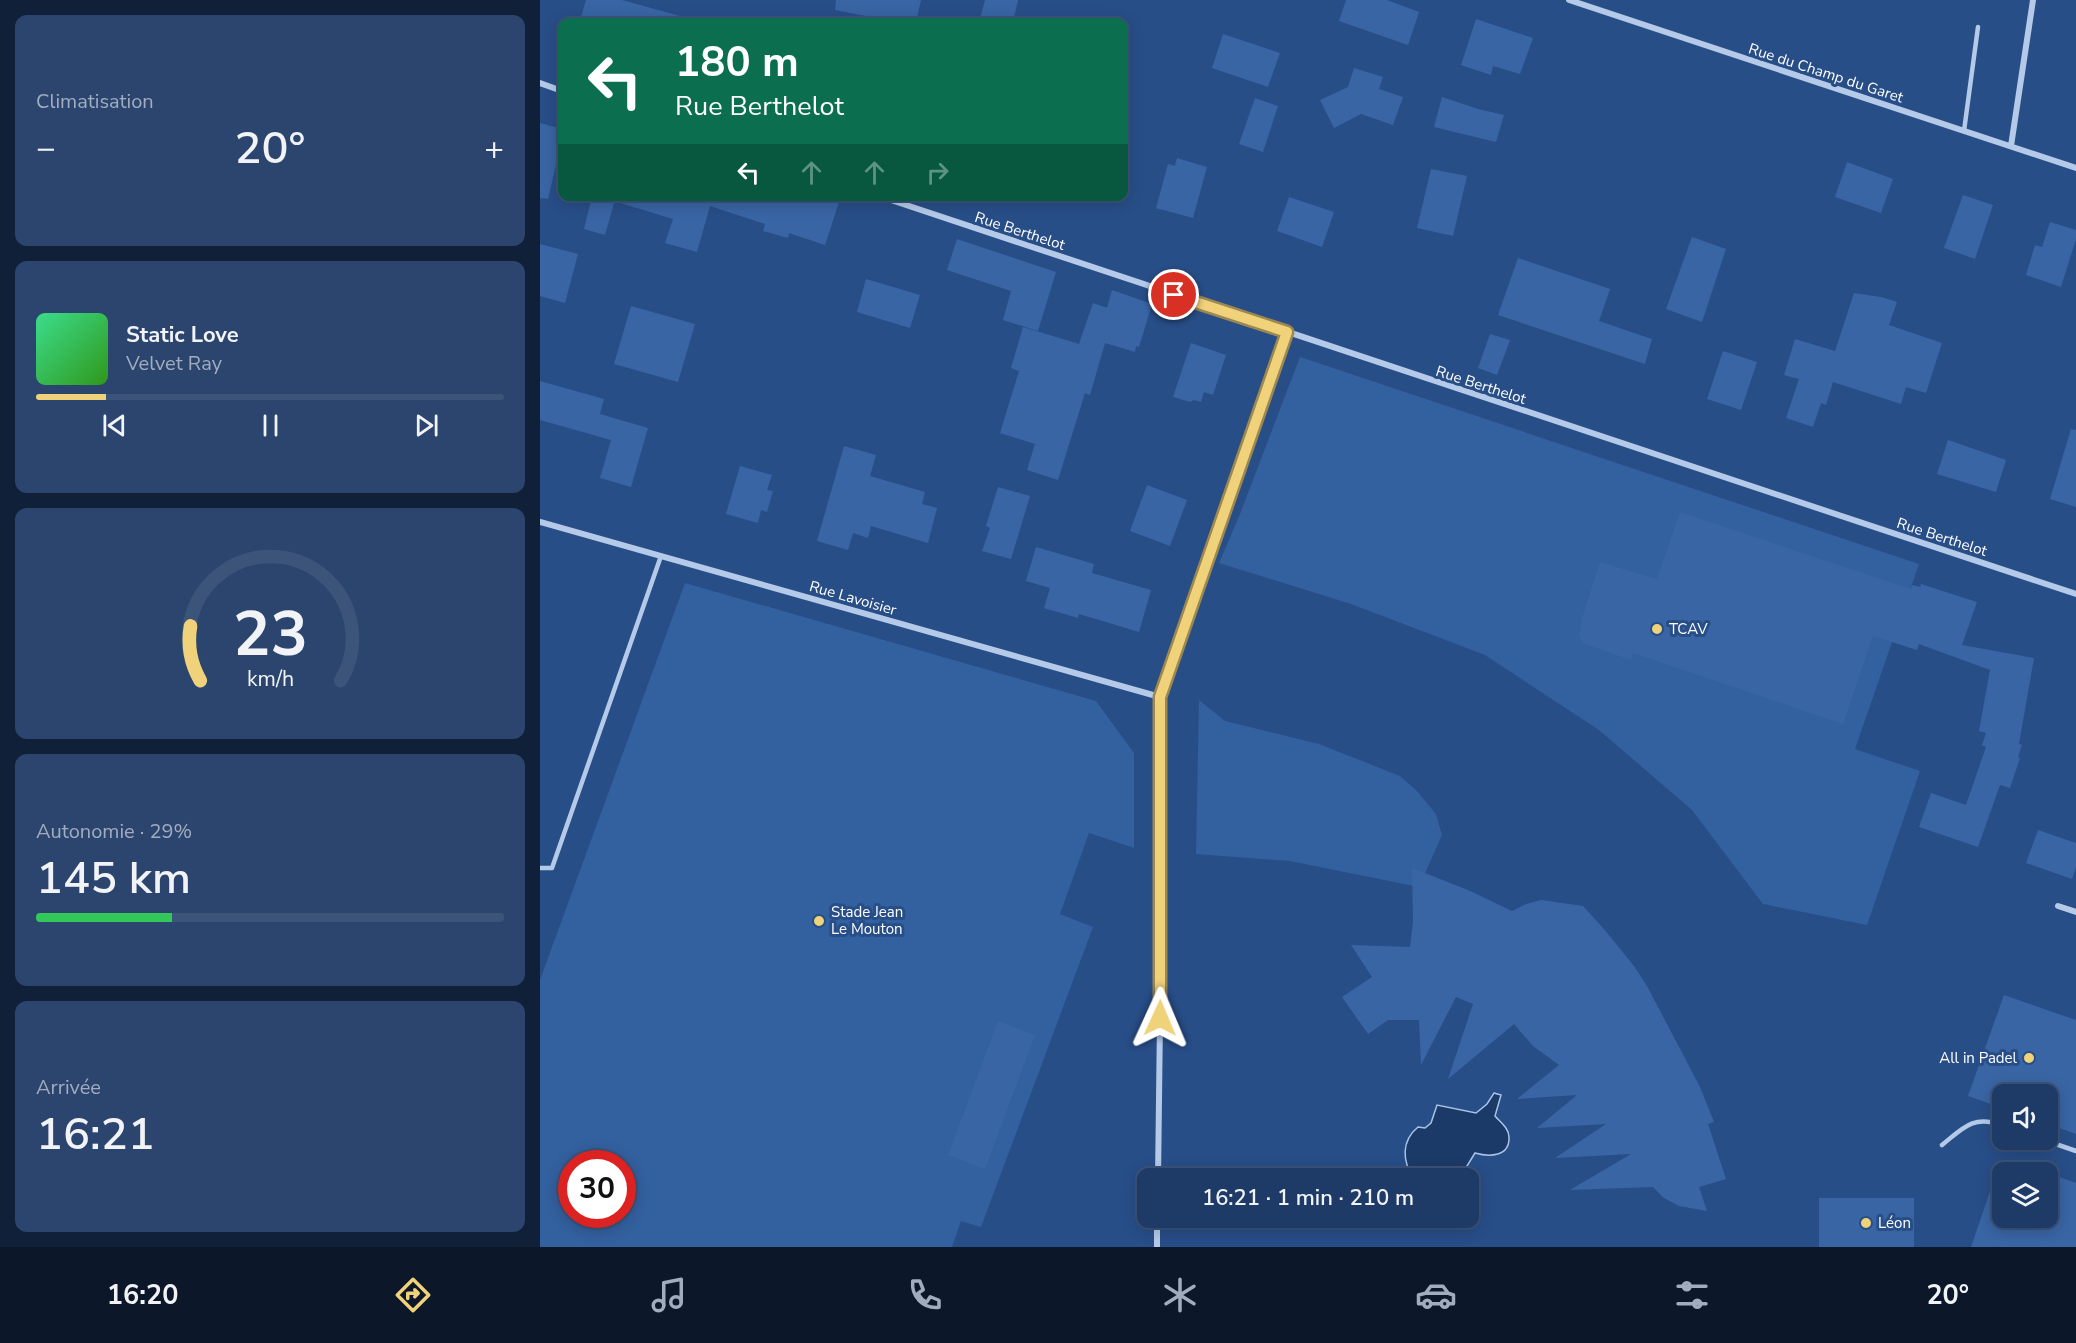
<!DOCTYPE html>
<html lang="fr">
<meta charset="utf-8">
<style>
body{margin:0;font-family:"Nunito Sans",sans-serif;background:#2b456f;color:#f1f3f6;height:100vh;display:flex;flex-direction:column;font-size:22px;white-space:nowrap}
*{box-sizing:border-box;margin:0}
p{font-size:20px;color:#a1adbf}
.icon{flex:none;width:33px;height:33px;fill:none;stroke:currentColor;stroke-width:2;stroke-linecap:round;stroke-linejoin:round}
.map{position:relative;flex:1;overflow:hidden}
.drawer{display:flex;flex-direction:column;gap:15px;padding:15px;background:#102038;width:540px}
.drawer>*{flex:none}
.guide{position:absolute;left:18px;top:18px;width:570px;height:183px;border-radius:12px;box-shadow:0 3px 15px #0003,0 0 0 2px #3c547a;background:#0b6e4f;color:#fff;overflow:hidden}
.controls{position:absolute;left:1452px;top:1084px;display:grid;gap:12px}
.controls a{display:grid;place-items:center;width:66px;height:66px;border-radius:12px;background:#1e3a66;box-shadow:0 3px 15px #0003,0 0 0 2px #3c547a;font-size:30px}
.speed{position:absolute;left:18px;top:1150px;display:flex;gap:12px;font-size:30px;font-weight:700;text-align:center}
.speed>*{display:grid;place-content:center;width:78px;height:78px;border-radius:50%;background:#1e3a66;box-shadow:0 3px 15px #0003,0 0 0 2px #3c547a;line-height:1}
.speed .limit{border:9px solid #d22;background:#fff;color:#111}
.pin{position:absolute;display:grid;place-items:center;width:51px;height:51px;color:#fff;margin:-26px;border:3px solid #fff;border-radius:50%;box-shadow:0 2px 6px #0007}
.me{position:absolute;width:66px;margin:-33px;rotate:1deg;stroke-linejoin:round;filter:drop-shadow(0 0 4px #0008)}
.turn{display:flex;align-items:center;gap:21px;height:126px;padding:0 18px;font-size:27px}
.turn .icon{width:78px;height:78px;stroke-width:2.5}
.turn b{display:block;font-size:42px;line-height:51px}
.lanes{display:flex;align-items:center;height:57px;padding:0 18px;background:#0003;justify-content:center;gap:30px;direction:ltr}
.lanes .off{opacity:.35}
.big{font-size:45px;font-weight:600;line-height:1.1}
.drawer .tile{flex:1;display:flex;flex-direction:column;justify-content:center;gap:9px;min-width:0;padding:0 21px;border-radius:12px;background:#2b456f}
.drawer .dial{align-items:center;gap:0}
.dial svg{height:156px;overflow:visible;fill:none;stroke:#3c547a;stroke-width:7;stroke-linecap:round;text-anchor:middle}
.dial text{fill:#f1f3f6;stroke:none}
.song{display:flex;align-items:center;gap:18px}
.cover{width:72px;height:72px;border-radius:9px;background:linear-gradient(135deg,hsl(150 70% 55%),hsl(110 70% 35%))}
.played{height:6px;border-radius:3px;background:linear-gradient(90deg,#f0d27b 15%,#3c547a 15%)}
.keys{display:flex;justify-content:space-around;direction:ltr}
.heat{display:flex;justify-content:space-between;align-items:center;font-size:33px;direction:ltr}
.charge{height:9px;border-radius:4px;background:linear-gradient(90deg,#34c759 29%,#3c547a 0)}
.trip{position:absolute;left:597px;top:1168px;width:342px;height:60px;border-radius:12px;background:#1e3a66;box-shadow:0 3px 15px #0003,0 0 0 2px #3c547a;font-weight:600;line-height:60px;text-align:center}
.menu{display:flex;height:96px;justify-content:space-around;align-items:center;background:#0c1729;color:#a1adbf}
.menu .icon{width:42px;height:42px}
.menu .selected{color:#f0d27b}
.menu b{font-size:27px;color:#f1f3f6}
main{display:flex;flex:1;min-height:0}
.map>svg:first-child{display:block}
.green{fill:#33609f;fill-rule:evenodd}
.water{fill:#1c3a68;stroke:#a9c4e9;stroke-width:1.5}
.building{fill:#3965a4}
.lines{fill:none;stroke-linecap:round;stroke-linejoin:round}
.lane{stroke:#b4cae8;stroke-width:4.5}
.street{stroke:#b4cae8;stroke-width:6}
.route-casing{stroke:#9c8850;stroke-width:15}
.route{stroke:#f0d27b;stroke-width:10}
.poi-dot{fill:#f0d27b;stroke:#284e88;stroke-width:2}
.labels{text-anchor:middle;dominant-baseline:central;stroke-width:6;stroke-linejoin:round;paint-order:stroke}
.street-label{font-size:15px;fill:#fff;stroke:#284e88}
.poi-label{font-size:15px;fill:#fff;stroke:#284e88;text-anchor:start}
</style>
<main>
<section class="drawer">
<div class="tile"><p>Climatisation</p>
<div class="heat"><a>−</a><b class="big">20°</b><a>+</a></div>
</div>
<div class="tile">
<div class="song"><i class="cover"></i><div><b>Static Love</b><p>Velvet Ray</p></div></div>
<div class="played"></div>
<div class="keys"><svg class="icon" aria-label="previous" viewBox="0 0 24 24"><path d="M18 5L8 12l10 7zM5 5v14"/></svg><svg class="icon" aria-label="pause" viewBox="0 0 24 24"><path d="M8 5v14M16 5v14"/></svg><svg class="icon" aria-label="next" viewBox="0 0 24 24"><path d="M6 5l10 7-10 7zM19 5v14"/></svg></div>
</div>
<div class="tile dial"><svg viewBox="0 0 100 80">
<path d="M14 69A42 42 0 1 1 86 69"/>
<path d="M14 69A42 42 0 0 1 9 41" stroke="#f0d27b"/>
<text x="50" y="56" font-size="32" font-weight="700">23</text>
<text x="50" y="72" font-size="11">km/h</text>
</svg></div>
<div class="tile"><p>Autonomie · 29%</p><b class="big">145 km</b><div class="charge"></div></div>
<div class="tile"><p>Arrivée</p><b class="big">16:21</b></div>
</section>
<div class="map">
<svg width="1536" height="1247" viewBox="0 0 1536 1247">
<rect width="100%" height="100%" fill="#284e88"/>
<path class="green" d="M 760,357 L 1379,564 L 1315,749 L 1380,771 L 1327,925 L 1223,904 L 1152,810 L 1059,730 L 945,655 L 811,604 L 679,563 L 700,514 Z
M 145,583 L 556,701 L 594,753 L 594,848 L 549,833 L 520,914 L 553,927 L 441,1227 L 421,1221 L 412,1247 L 0,1247 L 0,980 ZM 32,1164 L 82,1164 L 82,1215 L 32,1215 Z
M 659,700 L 685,721 L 779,744 L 860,776 L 876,790 L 896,814 L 902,835 L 879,887 L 750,861 L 656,854 Z"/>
<path class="water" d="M 954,1093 L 961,1095 L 955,1116 C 960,1122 969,1128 969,1137 C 970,1157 949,1157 935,1153 L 919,1179 L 874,1179 C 862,1161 861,1141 878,1127 L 885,1128 L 891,1123 L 897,1105 L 936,1113 L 947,1104 Z"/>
<path class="building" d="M 46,0 L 82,0 L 140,16 L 140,22 L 60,22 L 41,17 Z
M 296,0 L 381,0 L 376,22 L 357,22 L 295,10 Z
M 445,0 L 478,0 L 473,22 L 439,22 Z
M 806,0 L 847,0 L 879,12 L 868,45 L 799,21 Z
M 936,19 L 993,38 L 980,74 L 953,66 L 951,75 L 921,65 Z
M 683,34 L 740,53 L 728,87 L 672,68 Z
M 814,68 L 843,77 L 839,89 L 863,97 L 853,125 L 821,114 L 794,128 L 780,100 L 808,87 Z
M 902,97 L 938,109 L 964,115 L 956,142 L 894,127 Z
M 715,98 L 738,106 L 723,152 L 699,144 Z
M 0,123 L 22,129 L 22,139 L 8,199 L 0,198 Z
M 637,158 L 667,167 L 653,218 L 616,208 L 628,164 L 635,166 Z
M 1307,162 L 1353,179 L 1341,213 L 1295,197 Z
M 891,169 L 927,176 L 913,236 L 877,228 Z
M 1423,195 L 1453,205 L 1435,259 L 1404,248 Z
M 52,196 L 76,196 L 65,235 L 44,229 Z
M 77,196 L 301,196 L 285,245 L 249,233 L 248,238 L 223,231 L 225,224 L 170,206 L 157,252 L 125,243 L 133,219 L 77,202 Z
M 749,197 L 794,212 L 782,247 L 737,231 Z
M 1510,222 L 1536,230 L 1536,239 L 1521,287 L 1486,275 L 1495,245 L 1502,247 Z
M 1152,237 L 1186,249 L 1162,322 L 1126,309 Z
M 417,239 L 516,272 L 498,331 L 463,320 L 471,291 L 407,270 Z
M 0,244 L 38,254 L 25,303 L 0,296 Z
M 978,258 L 1070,289 L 1059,321 L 1112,339 L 1105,364 L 958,315 Z
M 326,279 L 380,295 L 370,328 L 317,312 Z
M 572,290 L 612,304 L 599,347 L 596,346 L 595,352 L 565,343 L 550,395 L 545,393 L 518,480 L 487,470 L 495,444 L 460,433 L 479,371 L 471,368 L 483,327 L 539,344 L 553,303 L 567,308 Z
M 1314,293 L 1341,297 L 1357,302 L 1349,325 L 1402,343 L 1386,393 L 1366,387 L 1361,404 L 1293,382 L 1286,405 L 1281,403 L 1273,427 L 1246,418 L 1259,379 L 1244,375 L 1255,339 L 1295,351 Z
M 91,306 L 155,324 L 138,382 L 74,364 Z
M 950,334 L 970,340 L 957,375 L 938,368 Z
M 651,343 L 686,355 L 673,395 L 664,392 L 661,402 L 654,400 L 650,402 L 633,397 Z
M 1183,351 L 1217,362 L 1201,410 L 1167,399 Z
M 0,381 L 64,399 L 60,414 L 108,428 L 91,487 L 60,478 L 71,440 L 0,420 Z
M 1531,429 L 1536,430 L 1536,507 L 1510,499 Z
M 1408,440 L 1466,460 L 1456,492 L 1397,474 Z
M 304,446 L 336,455 L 330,476 L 385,492 L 382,504 L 397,508 L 388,543 L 331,526 L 328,538 L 313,533 L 308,550 L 277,541 Z
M 200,466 L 232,475 L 227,490 L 233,491 L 227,512 L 221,510 L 218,523 L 186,514 Z
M 607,485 L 647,500 L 630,546 L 590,531 Z
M 458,487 L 490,496 L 471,559 L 442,551 L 450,528 L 446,526 Z
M 1140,512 L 1371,589 L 1372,585 L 1380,587 L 1381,584 L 1437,602 L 1422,645 L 1494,658 L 1479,744 L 1482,745 L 1478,757 L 1480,758 L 1470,788 L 1460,785 L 1438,847 L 1379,827 L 1391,793 L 1426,805 L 1446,747 L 1442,745 L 1446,733 L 1439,731 L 1450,670 L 1379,644 L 1377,650 L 1333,636 L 1303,724 L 1093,653 L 1091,660 L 1042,643 L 1039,635 L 1042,618 L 1060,562 L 1117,579 Z
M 496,547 L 554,564 L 552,573 L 611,590 L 599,632 L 539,614 L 538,618 L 504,608 L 510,588 L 486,581 Z
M 1498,830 L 1536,843 L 1536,867 L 1532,879 L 1486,863 Z
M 872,868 L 928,890 L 972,911 L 986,904 L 1001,900 L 1043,906 L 1064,929 L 1094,966 L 1107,986 L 1160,1087 L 1174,1122 L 1168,1124 L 1186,1179 L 1159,1187 L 1167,1211 L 1139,1206 L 1124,1198 L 1113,1187 L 1030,1190 L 1091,1154 L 1015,1158 L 1066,1124 L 997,1128 L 1037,1095 L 977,1099 L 1019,1065 L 993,1046 L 974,1024 L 908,1079 L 933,1004 L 916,997 L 881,1065 L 879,1020 L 848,1020 L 828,1034 L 802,997 L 832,977 L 811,945 L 870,947 L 873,921 Z
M 1464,995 L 1536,1020 L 1536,1134 L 1508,1124 L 1508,1095 L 1462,1095 L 1462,1108 L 1428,1096 Z
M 458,1021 L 495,1035 L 445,1169 L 408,1155 Z
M 1459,1165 L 1462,1165 L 1462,1218 L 1508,1218 L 1508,1173 L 1536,1183 L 1536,1247 L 1431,1247 Z
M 1279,1198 L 1374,1198 L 1374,1247 L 1279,1247 Z"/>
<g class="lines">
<path class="lane" d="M 1424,131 L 1438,27
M 0,868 L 12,868 L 121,556
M 1504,1140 L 1536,1151
M 1402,1145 C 1424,1127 1433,1115 1462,1125"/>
<path class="street" d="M 1029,0 L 1536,168
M 0,83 L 22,91
M 1471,146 L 1493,0
M 339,196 L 1536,594
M 0,522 L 620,697
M 1518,906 L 1536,912
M 618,1179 L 621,940 L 620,697 L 747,332
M 617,1247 L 617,1218"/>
</g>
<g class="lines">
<g class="route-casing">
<path id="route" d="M 620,1018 L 620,697 L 747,332 L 634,295"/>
</g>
<use href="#route" class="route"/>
</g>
<g class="poi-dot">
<circle cx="1117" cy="629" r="6"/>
<circle cx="279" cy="921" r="6"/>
<circle cx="1489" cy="1058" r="6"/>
<circle cx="1326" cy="1223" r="6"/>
</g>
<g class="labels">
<g class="street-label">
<text transform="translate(1286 73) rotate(18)">Rue du Champ du Garet</text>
<text transform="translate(480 231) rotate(18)">Rue Berthelot</text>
<text transform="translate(941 385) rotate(18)">Rue Berthelot</text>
<text transform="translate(1402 537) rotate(18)">Rue Berthelot</text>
<text transform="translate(313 598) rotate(16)">Rue Lavoisier</text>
</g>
<g class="poi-label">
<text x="1129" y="629">TCAV</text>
<text x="291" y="912">Stade Jean<tspan x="291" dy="17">Le Mouton</tspan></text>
<text x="1477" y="1058" text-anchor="end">All in Padel</text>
<text x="1338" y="1223">Léon</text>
</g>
</g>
</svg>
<div class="controls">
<a><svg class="icon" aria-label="sound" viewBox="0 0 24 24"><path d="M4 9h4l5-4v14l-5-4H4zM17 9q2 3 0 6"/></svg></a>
<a><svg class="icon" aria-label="layers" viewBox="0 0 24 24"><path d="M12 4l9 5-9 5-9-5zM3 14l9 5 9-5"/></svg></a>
</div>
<div class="speed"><div class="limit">30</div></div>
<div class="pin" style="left:634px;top:295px;background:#d93025"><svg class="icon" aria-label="arrive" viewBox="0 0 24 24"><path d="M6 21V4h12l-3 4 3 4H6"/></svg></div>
<svg class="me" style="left:620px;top:1018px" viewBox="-20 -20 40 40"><path d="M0-17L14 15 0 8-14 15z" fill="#f0d27b" stroke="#fff" stroke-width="4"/></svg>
<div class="trip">16:21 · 1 min · 210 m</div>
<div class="guide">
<div class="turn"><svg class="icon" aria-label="left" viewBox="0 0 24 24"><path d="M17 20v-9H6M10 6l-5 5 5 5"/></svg><div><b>180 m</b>Rue Berthelot</div></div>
<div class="lanes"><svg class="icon" aria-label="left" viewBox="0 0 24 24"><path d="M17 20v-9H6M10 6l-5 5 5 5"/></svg><svg class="icon off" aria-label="ahead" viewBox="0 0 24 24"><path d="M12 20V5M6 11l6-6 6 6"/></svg><svg class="icon off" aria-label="ahead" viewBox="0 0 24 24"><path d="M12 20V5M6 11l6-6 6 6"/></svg><svg class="icon off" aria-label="right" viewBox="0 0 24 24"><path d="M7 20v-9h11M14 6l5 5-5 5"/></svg></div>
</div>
</div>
</main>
<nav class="menu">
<b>16:20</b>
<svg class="icon selected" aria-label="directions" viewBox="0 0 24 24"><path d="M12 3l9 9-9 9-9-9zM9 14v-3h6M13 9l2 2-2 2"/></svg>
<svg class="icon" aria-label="music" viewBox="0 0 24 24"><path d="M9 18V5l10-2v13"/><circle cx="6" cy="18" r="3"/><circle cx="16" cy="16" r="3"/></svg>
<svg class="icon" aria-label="phone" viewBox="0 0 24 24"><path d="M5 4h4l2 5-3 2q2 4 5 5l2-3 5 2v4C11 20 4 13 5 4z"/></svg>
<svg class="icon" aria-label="climate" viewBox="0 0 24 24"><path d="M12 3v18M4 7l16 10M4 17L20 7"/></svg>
<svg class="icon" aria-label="car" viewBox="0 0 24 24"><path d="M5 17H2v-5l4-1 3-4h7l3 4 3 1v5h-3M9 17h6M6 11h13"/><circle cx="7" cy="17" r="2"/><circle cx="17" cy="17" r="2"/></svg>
<svg class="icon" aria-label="filters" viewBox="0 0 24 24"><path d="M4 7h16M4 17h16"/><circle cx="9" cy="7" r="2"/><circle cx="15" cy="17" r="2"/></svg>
<b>20°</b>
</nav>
